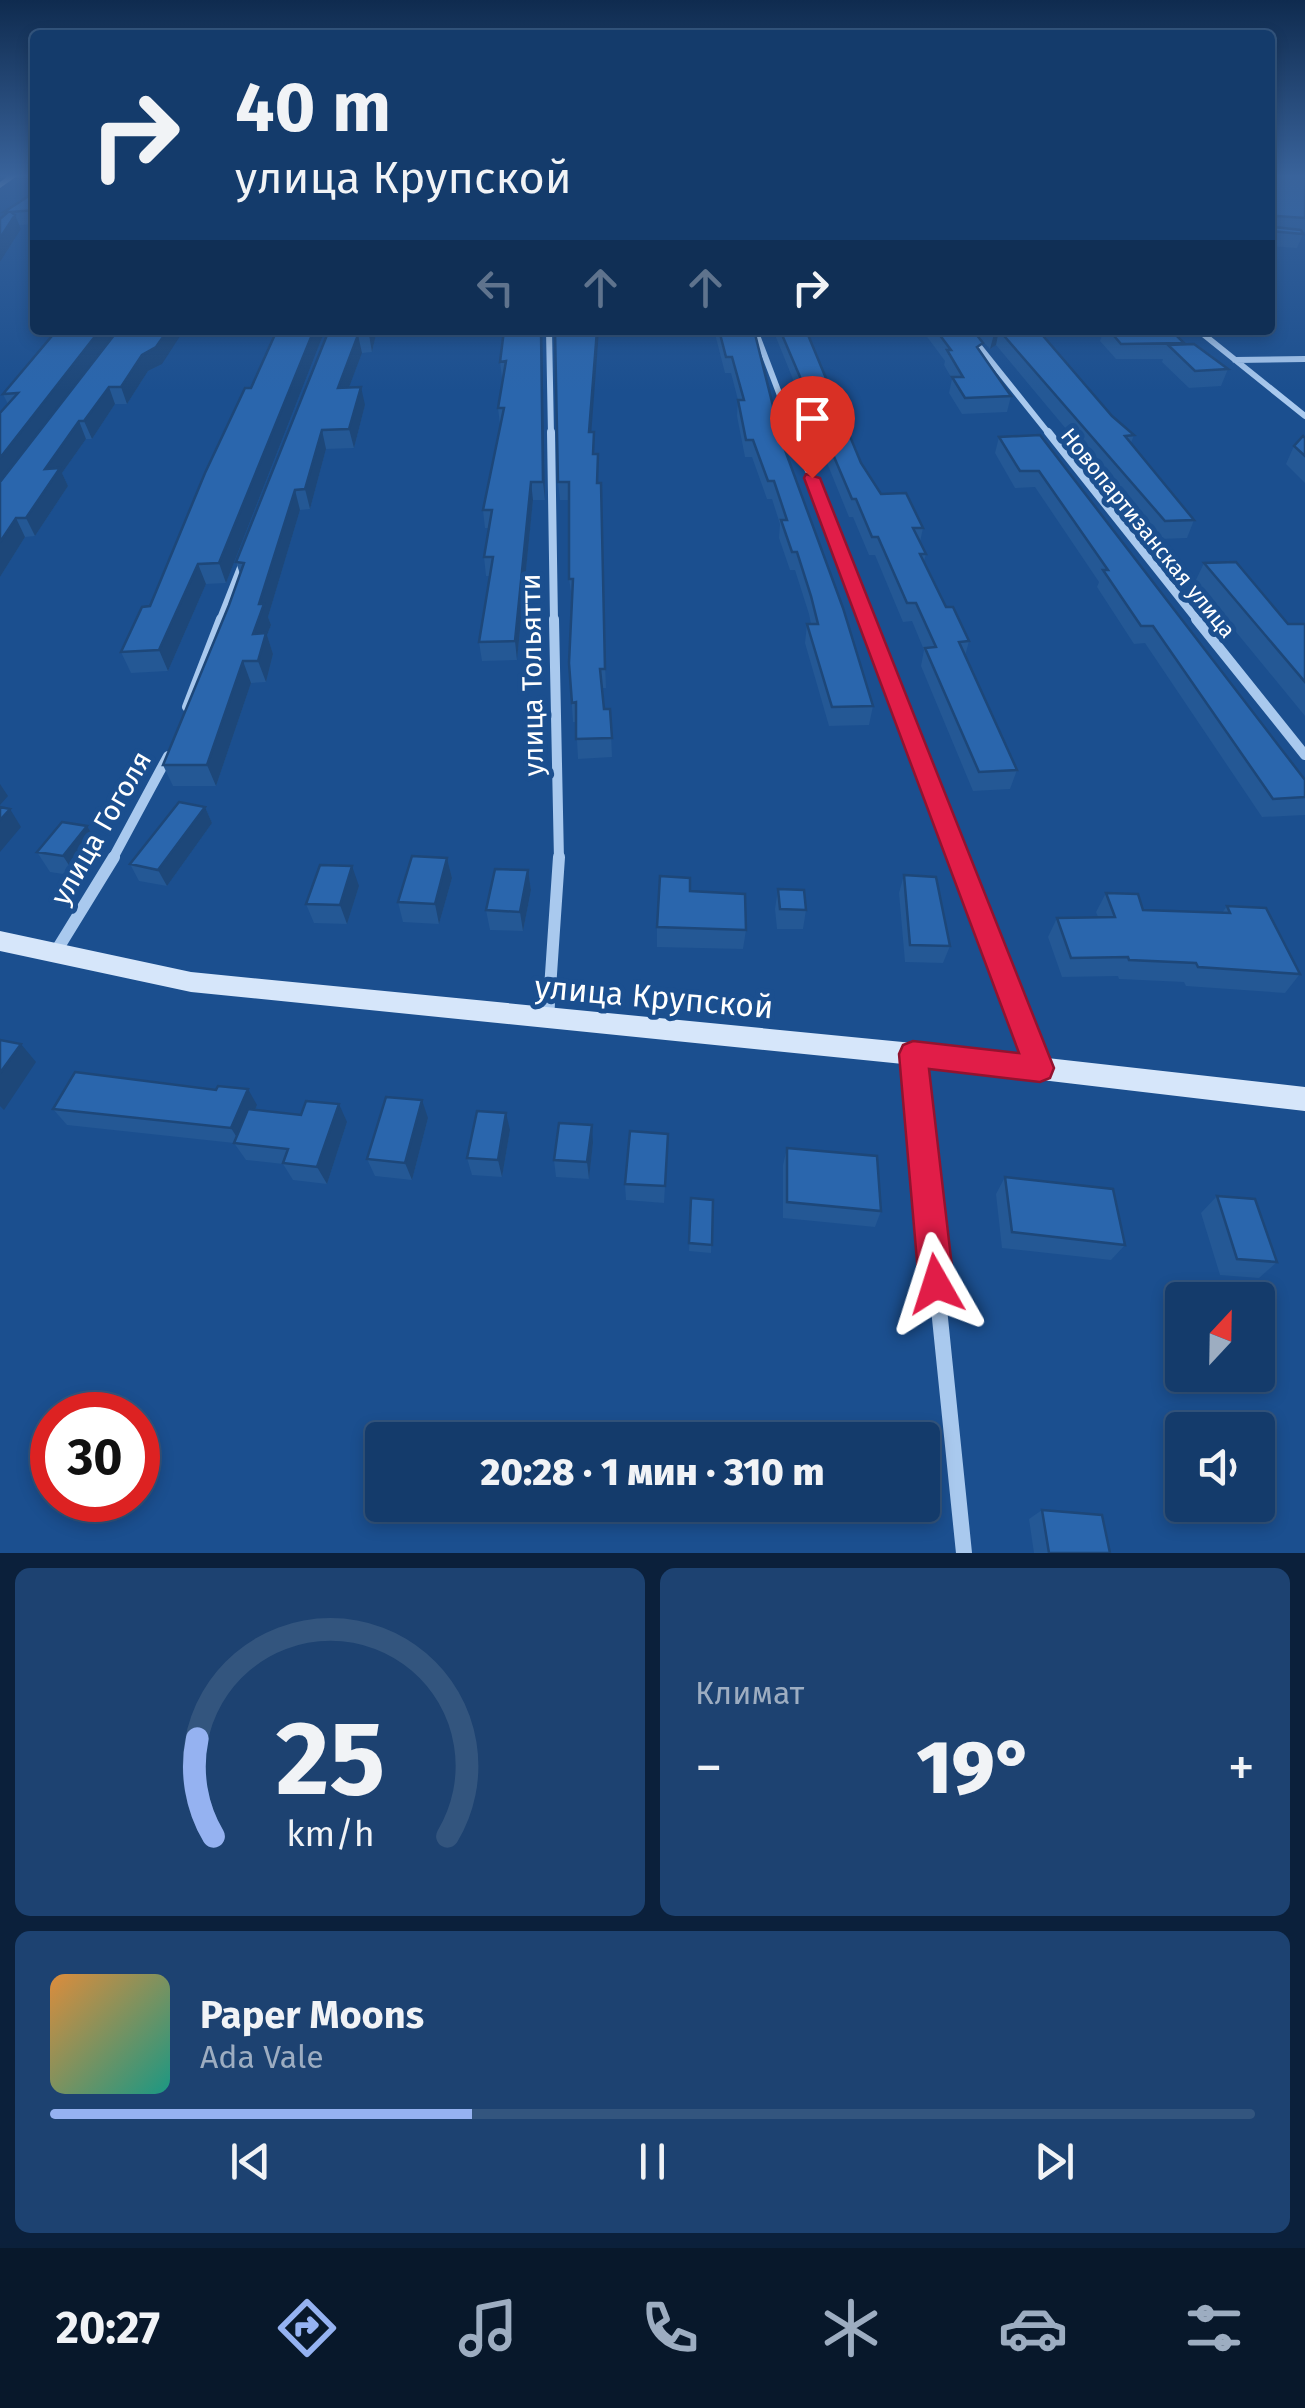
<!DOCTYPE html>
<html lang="ru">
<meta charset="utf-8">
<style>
body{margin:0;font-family:"Fira Sans",sans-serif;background:#1d4271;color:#f1f3f6;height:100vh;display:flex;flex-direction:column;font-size:38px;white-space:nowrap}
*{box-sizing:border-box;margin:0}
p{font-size:32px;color:#9dadc1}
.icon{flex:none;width:55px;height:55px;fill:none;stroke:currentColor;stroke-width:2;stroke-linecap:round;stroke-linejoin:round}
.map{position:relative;height:1553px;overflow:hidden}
.details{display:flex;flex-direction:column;gap:15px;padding:15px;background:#0b203b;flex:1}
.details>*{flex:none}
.banner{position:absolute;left:30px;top:30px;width:1245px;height:305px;border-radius:10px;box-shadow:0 5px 15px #0003,0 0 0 2px #33557e;background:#143b6b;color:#f1f3f6;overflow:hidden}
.needle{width:65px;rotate:22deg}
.tools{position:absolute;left:1165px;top:1282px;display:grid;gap:20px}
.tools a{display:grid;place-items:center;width:110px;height:110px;border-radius:10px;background:#143b6b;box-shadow:0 5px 15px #0003,0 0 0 2px #33557e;font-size:50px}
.speed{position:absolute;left:30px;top:1392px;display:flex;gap:20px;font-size:50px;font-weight:700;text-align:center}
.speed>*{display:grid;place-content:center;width:130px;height:130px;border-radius:50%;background:#143b6b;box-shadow:0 5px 15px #0003,0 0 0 2px #33557e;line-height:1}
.speed .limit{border:15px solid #d22;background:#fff;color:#111}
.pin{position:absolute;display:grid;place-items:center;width:85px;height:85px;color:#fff;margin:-102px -42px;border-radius:50% 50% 50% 0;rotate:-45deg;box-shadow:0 0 10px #0007}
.pin .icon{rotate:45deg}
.me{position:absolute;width:110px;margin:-55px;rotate:354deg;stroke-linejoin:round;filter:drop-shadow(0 0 8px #0008)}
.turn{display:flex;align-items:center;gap:35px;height:210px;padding:0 40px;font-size:45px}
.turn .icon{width:130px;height:130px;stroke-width:2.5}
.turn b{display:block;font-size:70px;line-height:85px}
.lanes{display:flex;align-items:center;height:95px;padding:0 40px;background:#0003;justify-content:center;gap:50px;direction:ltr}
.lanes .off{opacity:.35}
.big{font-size:75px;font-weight:800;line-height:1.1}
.details .tile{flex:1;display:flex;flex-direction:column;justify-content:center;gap:15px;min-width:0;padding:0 35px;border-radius:15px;background:#1d4271}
.details .dial{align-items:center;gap:0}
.dial svg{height:260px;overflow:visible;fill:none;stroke:#33557e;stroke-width:7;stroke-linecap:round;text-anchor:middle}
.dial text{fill:#f1f3f6;stroke:none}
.song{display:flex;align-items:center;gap:30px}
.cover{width:120px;height:120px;border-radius:15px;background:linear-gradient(135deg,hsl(30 70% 55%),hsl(170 70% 35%))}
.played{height:10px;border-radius:5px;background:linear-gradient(90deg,#95b2f1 35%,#33557e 35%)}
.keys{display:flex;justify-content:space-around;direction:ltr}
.heat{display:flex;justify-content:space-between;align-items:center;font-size:55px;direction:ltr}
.details .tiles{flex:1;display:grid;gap:15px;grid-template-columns:1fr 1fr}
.tile:last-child{grid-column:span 2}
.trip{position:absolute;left:365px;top:1422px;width:575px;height:100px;border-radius:10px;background:#143b6b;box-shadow:0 5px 15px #0003,0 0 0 2px #33557e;font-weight:800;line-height:100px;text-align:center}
.tab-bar{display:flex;height:160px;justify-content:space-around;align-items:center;background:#08182b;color:#9dadc1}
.tab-bar .icon{width:70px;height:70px}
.tab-bar .active{color:#95b2f1}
.tab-bar b{font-size:45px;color:#f1f3f6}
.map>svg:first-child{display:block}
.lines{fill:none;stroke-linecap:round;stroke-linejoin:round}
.street-far4{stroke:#a9c9ee;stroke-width:6}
.street-far3{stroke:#a9c9ee;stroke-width:8}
.street-far2{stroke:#a9c9ee;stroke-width:10}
.street-far1{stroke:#a9c9ee;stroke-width:12}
.street{stroke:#a9c9ee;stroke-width:16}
.secondary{fill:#d6e6fa;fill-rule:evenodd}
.wall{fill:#245895}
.shaded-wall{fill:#1d4779}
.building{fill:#2a66ad;stroke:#1d4779;stroke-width:2.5}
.route{fill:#e11d48;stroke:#92132f;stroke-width:2.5}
.labels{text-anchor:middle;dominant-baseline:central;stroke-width:10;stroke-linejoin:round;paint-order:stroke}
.far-street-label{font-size:22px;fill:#fff;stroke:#1b4f8f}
.street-label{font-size:28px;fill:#fff;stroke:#1b4f8f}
.near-street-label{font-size:32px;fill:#fff;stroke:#1b4f8f}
</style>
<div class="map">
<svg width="1305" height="1553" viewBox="0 0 1305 1553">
<rect width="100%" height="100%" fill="#1b4f8f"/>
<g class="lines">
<path class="street-far4" d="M 549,330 L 551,435
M 755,330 L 795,435
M 966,330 L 1050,435
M 1198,330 L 1305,416
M 1235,360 L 1305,359"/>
<path class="street-far3" d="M 551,432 L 554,621
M 794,432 L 867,621
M 1048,432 L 1198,621
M 220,621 L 244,560"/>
<path class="street-far2" d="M 554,619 L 559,860
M 866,619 L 959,860
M 1196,619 L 1305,755
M 187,707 L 221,619
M 112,860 L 168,756"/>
<path class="street-far1" d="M 958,857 L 1039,1066
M 55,953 L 114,857
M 548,1018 L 559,857
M 913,1055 L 924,1164"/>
<path class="street" d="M 924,1162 L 964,1553"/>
<path class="secondary" d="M 11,174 L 20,174 L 0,188 L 0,182 Z
M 0,931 L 191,972 L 913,1043 L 1305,1087 L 1305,1111 L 913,1065 L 191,992 L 0,951 Z"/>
</g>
<path class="wall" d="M 1270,174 L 1305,174 L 1305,232 L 1302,232 L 1303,234 L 1297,248 L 1270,246 Z
M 35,192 L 35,224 L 19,225 L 21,229 L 0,262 L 0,219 L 5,214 L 4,212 Z
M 273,330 L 325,330 L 226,583 L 206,584 L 168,671 L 131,673 L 121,652 L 150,606 L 275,336 Z
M 329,330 L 377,330 L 372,352 L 362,353 L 349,387 L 365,405 L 354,448 L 326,449 L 310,509 L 300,510 L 268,617 L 271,625 L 267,635 L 273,654 L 266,682 L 251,683 L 216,786 L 173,786 L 163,765 L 229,605 L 240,574 L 236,562 Z
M 504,330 L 542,330 L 545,500 L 533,500 L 517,660 L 482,661 L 479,642 L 490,576 L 486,576 L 484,557 L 489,528 L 485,528 L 483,510 L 500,425 L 498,408 L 503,378 L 502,378 L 500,362 Z
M 714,330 L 754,330 L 782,442 L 873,706 L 869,725 L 829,726 L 805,643 L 807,624 L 811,624 L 809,614 L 795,570 L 790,570 L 779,538 L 780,524 L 772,499 L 767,499 L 752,457 L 745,457 L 737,416 L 738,400 L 731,373 L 725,373 Z
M 773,330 L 806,330 L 861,463 L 881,494 L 923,528 L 920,542 L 926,554 L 924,561 L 946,607 L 969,641 L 965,656 L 1017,770 L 1010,789 L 973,791 L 921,666 L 924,650 L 912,621 L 903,622 L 875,555 L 869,555 L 853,517 L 849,517 Z
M 922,330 L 1038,330 L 1112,416 L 1134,435 L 1131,443 L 1194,520 L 1187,538 L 1158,539 L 996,345 L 990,349 L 976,334 L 980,353 L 1011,396 L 1007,412 L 962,414 L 949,393 L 952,379 L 944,365 L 945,361 Z
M 1104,330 L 1171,330 L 1184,343 L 1228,369 L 1221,386 L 1189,388 L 1162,362 L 1163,359 L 1116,359 L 1100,341 Z
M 162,364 L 148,371 L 127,404 L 115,404 L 92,439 L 86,439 L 62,473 L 68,486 L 35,536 L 25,537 L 0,577 L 8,404 L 3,394 Z
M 591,432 L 598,483 L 606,688 L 602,688 L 604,709 L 610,709 L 612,757 L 578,759 L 576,722 L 573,722 L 569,663 L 572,598 L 569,579 L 569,500 L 560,500 L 558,482 Z
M 1040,435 L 1305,780 L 1305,815 L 1262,817 L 1145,643 L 1134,644 L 1097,587 L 1099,582 L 1035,487 L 1015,488 L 995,453 L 999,437 Z
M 1305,438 L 1305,483 L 1286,464 L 1294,446 Z
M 1204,563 L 1288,624 L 1305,624 L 1305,716 L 1195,582 Z
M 205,807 L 212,823 L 167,886 L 139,881 L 130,864 Z
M 99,846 L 76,876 L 50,872 L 37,852 Z
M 447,858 L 452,878 L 439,924 L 403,922 L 398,902 Z
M 528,870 L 531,890 L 523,931 L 490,930 L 486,910 Z
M 904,875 L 950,946 L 943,963 L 905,962 L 899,893 Z
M 359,886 L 347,924 L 314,923 L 306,904 Z
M 778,889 L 806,910 L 803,929 L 777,929 L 775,909 Z
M 690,891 L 746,930 L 743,949 L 657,947 L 657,927 Z
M 1106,893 L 1143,910 L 1222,913 L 1227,906 L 1300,974 L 1285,993 L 1186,986 L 1184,982 L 1119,979 L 1118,976 L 1062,977 L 1048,937 L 1057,918 L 1098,917 L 1096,912 Z
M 257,1105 L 255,1110 L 347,1122 L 327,1184 L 293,1180 L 283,1164 L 246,1160 L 234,1143 L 67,1125 L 53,1109 Z
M 428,1118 L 412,1180 L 375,1176 L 367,1159 Z
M 510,1130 L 502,1177 L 472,1175 L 467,1158 Z
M 668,1134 L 664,1203 L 626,1200 L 625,1184 Z
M 593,1143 L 589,1179 L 556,1177 L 554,1160 Z
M 787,1148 L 881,1211 L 875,1227 L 783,1218 L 783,1165 Z
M 1005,1177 L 1125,1245 L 1111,1260 L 1002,1248 L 996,1194 Z
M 1217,1196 L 1277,1262 L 1259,1278 L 1220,1275 L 1201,1213 Z
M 691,1198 L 713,1200 L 711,1253 L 689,1251 Z
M 1042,1510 L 1110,1553 L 1034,1553 L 1029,1519 Z"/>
<path class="shaded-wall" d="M 15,215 L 21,229 L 0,262 L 0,238 Z
M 100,330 L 119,330 L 0,488 L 0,458 Z
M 168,330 L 184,330 L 162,364 L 148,371 L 127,404 L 121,387 L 142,355 Z
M 314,330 L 325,330 L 226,583 L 219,563 Z
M 370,330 L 377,330 L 372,352 L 369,335 Z
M 541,330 L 542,330 L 545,500 L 543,482 Z
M 597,330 L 599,330 L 590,450 L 589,432 Z
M 999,330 L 996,345 L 990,349 L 994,334 Z
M 358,335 L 362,353 L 342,406 L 338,388 Z
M 109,387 L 115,404 L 92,439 L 84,421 Z
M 361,387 L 365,405 L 354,448 L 349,429 Z
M 79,421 L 86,439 L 62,473 L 68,486 L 35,536 L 26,518 L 45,469 Z
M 322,430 L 326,449 L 310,509 L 305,489 Z
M 531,482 L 533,500 L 517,660 L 515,641 Z
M 295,490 L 300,510 L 268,617 L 271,625 L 267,635 L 273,654 L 266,682 L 258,661 L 253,634 L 259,604 Z
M 16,518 L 25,537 L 0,577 L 0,542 Z
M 198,564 L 206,584 L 168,671 L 159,650 Z
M 243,661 L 251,683 L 216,786 L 207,765 Z
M 0,784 L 8,796 L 0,805 Z
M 205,807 L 212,823 L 167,886 L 158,870 Z
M 10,809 L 21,827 L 0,852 L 0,820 Z
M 87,826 L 99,846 L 76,876 L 63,856 Z
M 447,858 L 452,878 L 439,924 L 435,904 Z
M 352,866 L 359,886 L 347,924 L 340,905 Z
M 528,870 L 531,890 L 523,931 L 520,912 Z
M 21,1044 L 36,1062 L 4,1110 L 0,1106 L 0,1073 Z
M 248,1089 L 257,1105 L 241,1144 L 231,1128 Z
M 422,1100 L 428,1118 L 412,1180 L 405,1163 Z
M 339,1104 L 347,1122 L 327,1184 L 317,1167 Z
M 506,1113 L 510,1130 L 502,1177 L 498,1160 Z
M 592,1125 L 593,1143 L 589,1179 L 587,1162 Z"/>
<path class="building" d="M 1270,174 L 1305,175 L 1305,218 L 1277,216 L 1271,219 L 1274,227 L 1301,230 L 1303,234 L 1270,231 Z
M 35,192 L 35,210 L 11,212 L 15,215 L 0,238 L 0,219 L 8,212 L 4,212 Z
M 57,330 L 100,330 L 0,458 L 0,413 L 18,393 L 3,394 Z
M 118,330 L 168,330 L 156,347 L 142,355 L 121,387 L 109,387 L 84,421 L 79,421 L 45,469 L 60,468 L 26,518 L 16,518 L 0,542 L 0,482 Z
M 277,330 L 314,330 L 219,563 L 198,564 L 159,650 L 121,652 L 142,607 L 150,606 L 205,473 L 245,388 L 251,388 Z
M 329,330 L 370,330 L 369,335 L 358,335 L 338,388 L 361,387 L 349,429 L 322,430 L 305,489 L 295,490 L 259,604 L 264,604 L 253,634 L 266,633 L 258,661 L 243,661 L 207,765 L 163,765 L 229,605 L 244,563 L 236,562 Z
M 504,330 L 541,330 L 543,482 L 531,482 L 515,641 L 479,642 L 493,557 L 484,557 L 492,510 L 483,510 L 504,408 L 498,408 L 506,361 L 500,362 Z
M 555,330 L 597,330 L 589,432 L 594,432 L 593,454 L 598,454 L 597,483 L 601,483 L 605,669 L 600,669 L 604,709 L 610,709 L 612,738 L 576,739 L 576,702 L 572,703 L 569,663 L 573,579 L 569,579 L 569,482 L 558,482 Z
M 719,330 L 754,330 L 782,442 L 843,608 L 873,706 L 832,707 L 807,624 L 818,624 L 811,596 L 797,552 L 792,552 L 781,520 L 787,520 L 774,481 L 768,481 L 753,440 L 746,440 L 738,400 L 744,400 L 732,357 L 726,357 Z
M 780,330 L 806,330 L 861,463 L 881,494 L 906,493 L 923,528 L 913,528 L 926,554 L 920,554 L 946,607 L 953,607 L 969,641 L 959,642 L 1017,770 L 979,772 L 925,648 L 936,647 L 916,603 L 907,603 L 878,537 L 872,537 L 856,499 L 852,499 Z
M 936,330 L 973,330 L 983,343 L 977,347 L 1011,396 L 965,398 L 952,377 L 963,377 L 947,350 L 951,350 Z
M 999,330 L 1038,330 L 1112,416 L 1134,435 L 1125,436 L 1194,520 L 1165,521 Z
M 1109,330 L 1171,330 L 1184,343 L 1121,344 Z
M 1194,344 L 1228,369 L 1195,371 L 1168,345 Z
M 1040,435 L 1305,780 L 1305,797 L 1273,799 L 1153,626 L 1141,626 L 1103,570 L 1108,570 L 1039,471 L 1020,471 L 999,437 Z
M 1303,436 L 1305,438 L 1305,456 L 1294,446 Z
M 1236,562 L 1288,624 L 1305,624 L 1305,682 L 1204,563 Z
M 179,802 L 205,807 L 158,870 L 130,864 Z
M 0,807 L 10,809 L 0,820 Z
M 62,822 L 87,826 L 63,856 L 37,852 Z
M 412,856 L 447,858 L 435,904 L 398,902 Z
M 320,865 L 352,866 L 340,905 L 306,904 Z
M 495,869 L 528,870 L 520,912 L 486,910 Z
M 904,875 L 936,877 L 950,946 L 910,945 Z
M 660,876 L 690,878 L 690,891 L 745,894 L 746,930 L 657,927 Z
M 778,889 L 804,890 L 806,910 L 780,909 Z
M 1106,893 L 1138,894 L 1143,910 L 1230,913 L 1227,906 L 1266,908 L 1300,974 L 1198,967 L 1196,963 L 1129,960 L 1128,957 L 1071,958 L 1057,918 L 1115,917 Z
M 0,1040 L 21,1044 L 0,1073 Z
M 75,1072 L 216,1090 L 218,1086 L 248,1089 L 231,1128 L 53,1109 Z
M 386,1097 L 422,1100 L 405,1163 L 367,1159 Z
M 306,1101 L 339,1104 L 317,1167 L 283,1163 L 288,1149 L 234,1143 L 248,1109 L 301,1115 Z
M 477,1111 L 506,1113 L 498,1160 L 467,1158 Z
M 559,1123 L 592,1125 L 587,1162 L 554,1160 Z
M 630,1131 L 668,1134 L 665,1186 L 625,1184 Z
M 787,1148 L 877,1156 L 881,1211 L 787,1202 Z
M 1005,1177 L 1113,1189 L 1125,1245 L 1012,1232 Z
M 1217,1196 L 1255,1199 L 1277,1262 L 1237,1259 Z
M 691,1198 L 713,1200 L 712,1245 L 689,1243 Z
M 1042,1510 L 1102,1515 L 1110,1553 L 1049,1553 Z"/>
<linearGradient id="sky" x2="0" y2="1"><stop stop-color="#0f2b4f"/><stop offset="0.45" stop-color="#39639b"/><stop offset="1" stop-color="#39639b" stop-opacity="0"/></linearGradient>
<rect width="1305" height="391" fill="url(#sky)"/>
<path class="route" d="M 806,474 L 820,478 L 1054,1068 L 1050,1078 L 1040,1082 L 929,1069 L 954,1284 L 949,1296 L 936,1301 L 924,1296 L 919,1284 L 899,1054 L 903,1045 L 913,1041 L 1019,1053 L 804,478 Z"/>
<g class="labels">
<g class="far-street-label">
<text transform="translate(1148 533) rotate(51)">Новопартизанская улица</text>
</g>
<g class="street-label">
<text transform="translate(532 675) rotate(-91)">улица Тольятти</text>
<text transform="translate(101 828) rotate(-60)">улица Гоголя</text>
</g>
<g class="near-street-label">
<text transform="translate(654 997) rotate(5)">улица Крупской</text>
</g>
</g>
</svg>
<div class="tools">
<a><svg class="needle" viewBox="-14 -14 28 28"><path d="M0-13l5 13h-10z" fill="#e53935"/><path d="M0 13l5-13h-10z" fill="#9dadc1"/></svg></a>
<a><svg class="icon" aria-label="sound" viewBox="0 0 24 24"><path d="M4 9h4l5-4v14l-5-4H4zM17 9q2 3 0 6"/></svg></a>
</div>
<div class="speed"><div class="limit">30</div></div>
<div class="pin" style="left:812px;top:478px;background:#d93025"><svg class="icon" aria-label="arrive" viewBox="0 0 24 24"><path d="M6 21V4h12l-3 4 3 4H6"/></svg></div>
<svg class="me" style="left:936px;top:1284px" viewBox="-20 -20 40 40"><path d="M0-17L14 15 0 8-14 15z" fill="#e11d48" stroke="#fff" stroke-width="4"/></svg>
<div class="trip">20:28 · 1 мин · 310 m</div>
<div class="banner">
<div class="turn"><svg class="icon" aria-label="right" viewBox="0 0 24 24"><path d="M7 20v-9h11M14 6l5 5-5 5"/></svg><div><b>40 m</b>улица Крупской</div></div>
<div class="lanes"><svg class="icon off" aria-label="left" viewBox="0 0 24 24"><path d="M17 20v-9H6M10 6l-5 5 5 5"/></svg><svg class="icon off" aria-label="ahead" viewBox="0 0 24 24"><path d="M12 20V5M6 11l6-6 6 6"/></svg><svg class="icon off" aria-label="ahead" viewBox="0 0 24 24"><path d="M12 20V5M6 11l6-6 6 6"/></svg><svg class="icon" aria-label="right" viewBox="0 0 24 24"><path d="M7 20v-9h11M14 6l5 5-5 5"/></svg></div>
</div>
</div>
<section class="details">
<div class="tiles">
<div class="tile dial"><svg viewBox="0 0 100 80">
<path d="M14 69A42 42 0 1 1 86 69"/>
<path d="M14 69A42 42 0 0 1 9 39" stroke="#95b2f1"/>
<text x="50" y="56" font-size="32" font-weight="700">25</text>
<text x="50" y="72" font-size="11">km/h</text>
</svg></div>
<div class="tile"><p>Климат</p>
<div class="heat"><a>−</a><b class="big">19°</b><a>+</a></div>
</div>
<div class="tile">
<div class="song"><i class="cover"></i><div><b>Paper Moons</b><p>Ada Vale</p></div></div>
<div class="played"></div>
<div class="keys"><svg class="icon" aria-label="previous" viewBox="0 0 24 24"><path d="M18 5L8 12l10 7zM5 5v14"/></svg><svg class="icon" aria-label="pause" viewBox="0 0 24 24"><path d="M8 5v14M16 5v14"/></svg><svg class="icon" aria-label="next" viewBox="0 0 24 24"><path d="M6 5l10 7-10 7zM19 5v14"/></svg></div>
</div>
</div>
</section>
<nav class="tab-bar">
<b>20:27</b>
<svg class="icon active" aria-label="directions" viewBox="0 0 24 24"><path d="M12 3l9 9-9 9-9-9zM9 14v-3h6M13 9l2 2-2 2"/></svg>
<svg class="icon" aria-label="music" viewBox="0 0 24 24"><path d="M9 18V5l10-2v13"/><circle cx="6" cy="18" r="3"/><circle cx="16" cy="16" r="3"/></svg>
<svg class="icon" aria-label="phone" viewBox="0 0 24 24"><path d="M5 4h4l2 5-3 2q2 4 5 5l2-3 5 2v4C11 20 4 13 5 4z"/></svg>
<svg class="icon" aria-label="climate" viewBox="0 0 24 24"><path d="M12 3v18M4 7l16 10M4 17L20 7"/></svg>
<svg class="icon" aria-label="car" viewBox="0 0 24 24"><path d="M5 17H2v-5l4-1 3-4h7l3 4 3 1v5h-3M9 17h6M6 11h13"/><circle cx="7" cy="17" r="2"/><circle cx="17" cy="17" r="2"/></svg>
<svg class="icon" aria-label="filters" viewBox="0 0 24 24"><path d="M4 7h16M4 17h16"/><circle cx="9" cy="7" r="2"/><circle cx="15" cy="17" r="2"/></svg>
</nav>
